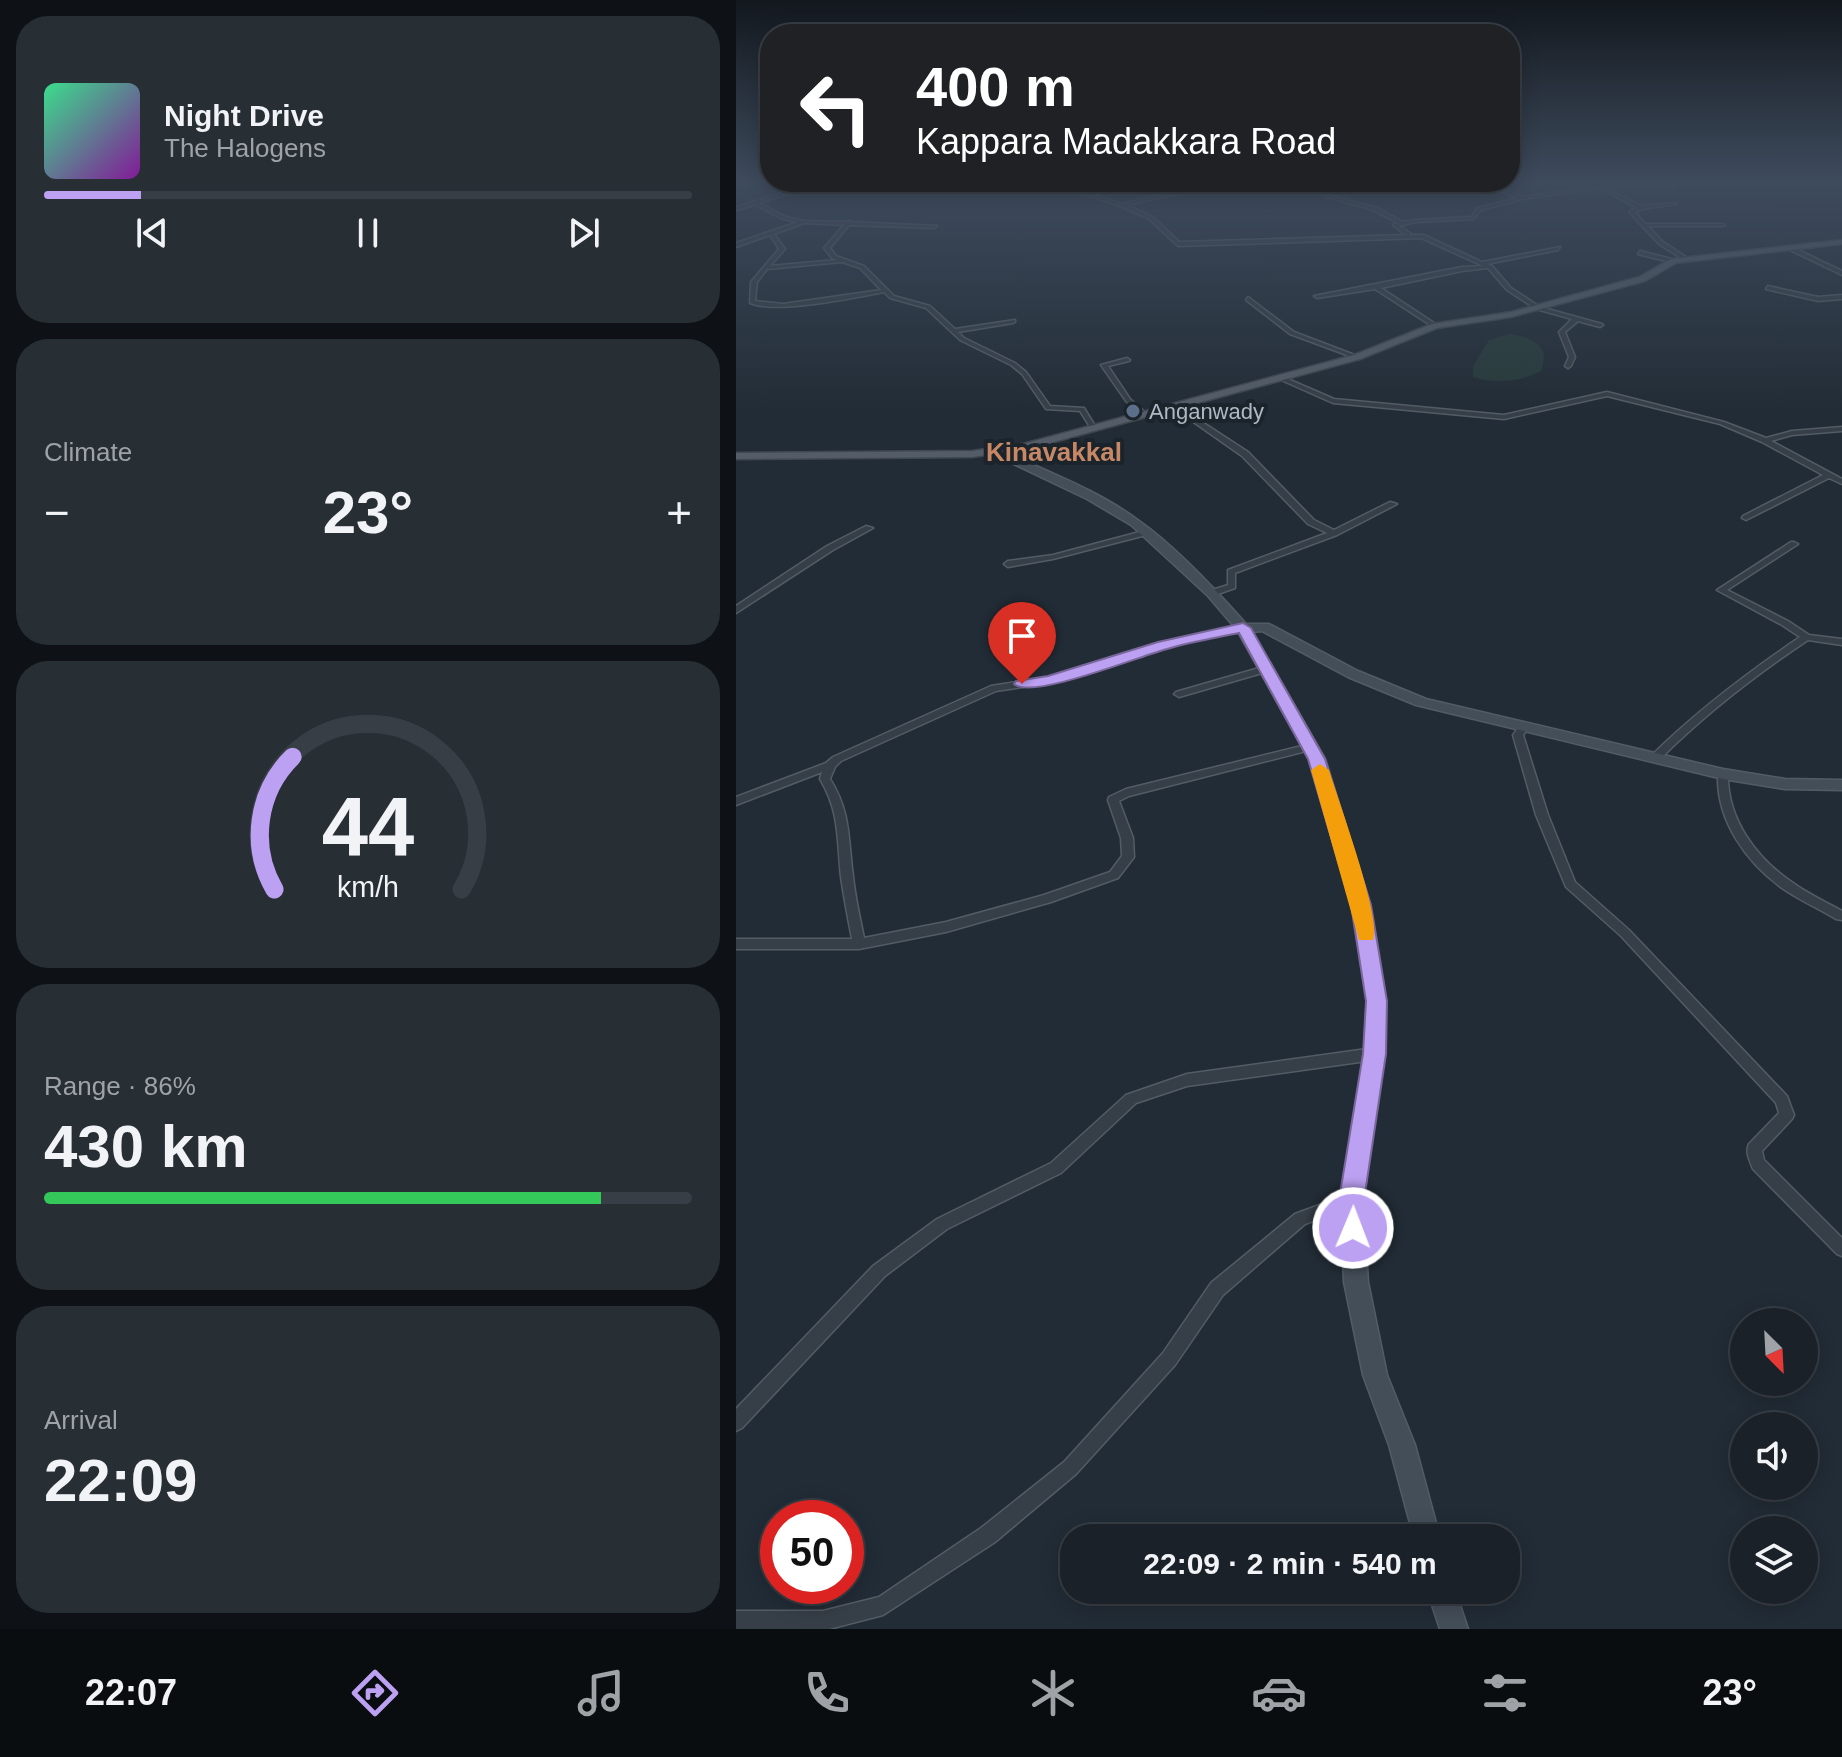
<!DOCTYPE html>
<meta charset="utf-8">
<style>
body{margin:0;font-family:Helvetica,sans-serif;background:#272e34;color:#f1f3f6;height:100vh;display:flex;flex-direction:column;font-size:30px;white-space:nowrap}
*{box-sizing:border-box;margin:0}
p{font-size:26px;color:#9fa3a8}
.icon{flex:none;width:44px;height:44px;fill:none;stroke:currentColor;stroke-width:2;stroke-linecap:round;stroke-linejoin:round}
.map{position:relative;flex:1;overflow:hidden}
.sheet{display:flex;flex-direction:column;gap:16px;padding:16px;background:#0e1216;width:736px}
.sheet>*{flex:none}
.banner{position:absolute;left:24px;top:24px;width:760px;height:168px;border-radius:32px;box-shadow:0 4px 20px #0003,0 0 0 2px #383e45;background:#202124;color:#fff;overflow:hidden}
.needle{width:52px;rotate:156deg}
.fabs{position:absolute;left:994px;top:1308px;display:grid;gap:16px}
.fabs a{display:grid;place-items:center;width:88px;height:88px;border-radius:50%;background:#1a2128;box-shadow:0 4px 20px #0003,0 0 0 2px #383e45;font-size:40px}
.speed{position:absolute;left:24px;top:1500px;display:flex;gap:16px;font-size:40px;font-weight:700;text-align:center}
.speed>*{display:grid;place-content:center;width:104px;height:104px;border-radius:50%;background:#1a2128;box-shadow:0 4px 20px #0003,0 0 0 2px #383e45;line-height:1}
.speed .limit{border:12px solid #d22;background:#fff;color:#111}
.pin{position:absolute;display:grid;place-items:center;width:68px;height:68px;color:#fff;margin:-82px -34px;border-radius:50% 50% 50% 0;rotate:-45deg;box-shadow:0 0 8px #0007}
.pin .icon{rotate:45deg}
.me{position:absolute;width:88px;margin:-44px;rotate:1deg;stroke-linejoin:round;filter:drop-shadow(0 0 6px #0008)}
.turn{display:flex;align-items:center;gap:28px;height:168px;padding:0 24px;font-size:36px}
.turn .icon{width:104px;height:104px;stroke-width:2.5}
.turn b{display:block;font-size:56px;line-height:68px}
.big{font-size:60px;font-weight:800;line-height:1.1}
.sheet .card{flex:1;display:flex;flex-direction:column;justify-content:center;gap:12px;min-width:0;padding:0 28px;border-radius:32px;background:#272e34}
.sheet .dial{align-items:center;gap:0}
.dial svg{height:208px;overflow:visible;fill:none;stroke:#383e45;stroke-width:7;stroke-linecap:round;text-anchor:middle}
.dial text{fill:#f1f3f6;stroke:none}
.song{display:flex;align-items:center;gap:24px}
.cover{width:96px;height:96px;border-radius:12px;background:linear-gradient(135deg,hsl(150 70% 55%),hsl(290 70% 35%))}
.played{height:8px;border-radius:4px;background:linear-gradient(90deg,#bca0f2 15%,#383e45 15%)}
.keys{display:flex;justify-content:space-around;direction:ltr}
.heat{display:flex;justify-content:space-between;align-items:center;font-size:44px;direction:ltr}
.charge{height:12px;border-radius:6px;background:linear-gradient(90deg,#34c759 86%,#383e45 0)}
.trip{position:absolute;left:324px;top:1524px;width:460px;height:80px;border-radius:32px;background:#1a2128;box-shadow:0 4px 20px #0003,0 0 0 2px #383e45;font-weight:800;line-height:80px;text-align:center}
.tabs{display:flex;height:128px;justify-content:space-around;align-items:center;background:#0a0d10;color:#9fa3a8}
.tabs .icon{width:56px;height:56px}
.tabs .current{color:#bca0f2}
.tabs b{font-size:36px;color:#f1f3f6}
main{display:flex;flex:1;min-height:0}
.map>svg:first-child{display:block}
.green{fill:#273a39}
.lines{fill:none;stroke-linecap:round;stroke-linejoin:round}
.minor-casing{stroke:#535c64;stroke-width:3}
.secondary-casing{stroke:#535c64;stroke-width:3}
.primary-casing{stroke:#3f4750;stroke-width:3}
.minor{fill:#363e47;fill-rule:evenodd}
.secondary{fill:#444e59;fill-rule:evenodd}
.primary{fill:#545d67;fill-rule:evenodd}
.route{fill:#bca0f2;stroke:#7a689d;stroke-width:2}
.slow{fill:#f59e0b}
.service-dot{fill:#5c6f8a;stroke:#1b232b;stroke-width:3}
.labels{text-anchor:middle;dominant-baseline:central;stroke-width:8;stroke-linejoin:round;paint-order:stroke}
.far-poi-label{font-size:22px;fill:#b0b9c3;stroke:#1b232b;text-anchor:start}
.far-quarter-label{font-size:26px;font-weight:bold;fill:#c98865;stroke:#1b232b}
</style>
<main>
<section class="sheet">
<div class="card">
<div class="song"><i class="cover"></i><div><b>Night Drive</b><p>The Halogens</p></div></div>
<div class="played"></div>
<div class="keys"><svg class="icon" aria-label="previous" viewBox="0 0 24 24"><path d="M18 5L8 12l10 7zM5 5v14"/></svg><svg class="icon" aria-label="pause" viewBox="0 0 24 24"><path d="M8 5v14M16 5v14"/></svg><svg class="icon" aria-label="next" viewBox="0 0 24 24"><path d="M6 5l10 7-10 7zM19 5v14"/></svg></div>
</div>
<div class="card"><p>Climate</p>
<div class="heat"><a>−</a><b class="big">23°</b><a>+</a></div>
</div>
<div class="card dial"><svg viewBox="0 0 100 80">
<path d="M14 69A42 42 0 1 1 86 69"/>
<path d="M14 69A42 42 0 0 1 21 18" stroke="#bca0f2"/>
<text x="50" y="56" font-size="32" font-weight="700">44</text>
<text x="50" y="72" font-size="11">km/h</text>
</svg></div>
<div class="card"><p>Range · 86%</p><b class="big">430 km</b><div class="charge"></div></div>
<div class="card"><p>Arrival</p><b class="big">22:09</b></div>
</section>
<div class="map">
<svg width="1106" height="1629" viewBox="0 0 1106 1629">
<rect width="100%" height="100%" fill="#222c36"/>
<path class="green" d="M 774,334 C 786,336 808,341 808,357 C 808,362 806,366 806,370 C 787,382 758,384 737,377 L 737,366 L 753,340 Z"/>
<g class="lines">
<g class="minor-casing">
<path id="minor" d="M 82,182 L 90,182 L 23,203 L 50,217 L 68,221 L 110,222 L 113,221 L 115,222 L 201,226 L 199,228 L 113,225 L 94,248 L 100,256 L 128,266 L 158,296 L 194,306 L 219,329 L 279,320 L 279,322 L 277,323 L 222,332 L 228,338 L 279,363 L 290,372 L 314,406 L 348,408 L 361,429 L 360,430 L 356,430 L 344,411 L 310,409 L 286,374 L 275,365 L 224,340 L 190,308 L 154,298 L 148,292 C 117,298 41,314 14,303 L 15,282 L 43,249 L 34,235 L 0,247 L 0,243 L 62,222 L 47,219 L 19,205 L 0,210 L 0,207 ZM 68,223 L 108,225 L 88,248 L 96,258 L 101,260 L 34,266 L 49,249 L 38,234 ZM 106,262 L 124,268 L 145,290 L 47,304 L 19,301 L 21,282 L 31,269 Z
M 321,182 L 386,204 L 438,192 L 416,182 L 423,182 L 445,191 L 445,193 L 391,205 L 417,217 L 443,242 L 670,235 L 657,225 L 662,223 L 637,210 L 588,196 L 590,194 L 641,208 L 667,222 L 679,220 L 736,217 L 741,208 L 782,198 L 742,182 L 749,182 L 787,197 L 864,186 L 937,185 L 939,187 L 870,188 L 905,206 L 939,203 L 941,204 L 906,209 L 899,212 L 909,224 L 987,224 L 989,225 L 987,226 L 912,226 L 927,242 L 953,259 L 948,260 L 923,244 L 894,213 L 894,211 L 901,208 L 864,188 L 787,199 L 745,210 L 737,219 L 679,222 L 663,226 L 674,233 L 674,235 L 688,235 L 746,262 L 824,247 L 822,250 L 751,264 L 756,266 L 775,288 L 804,307 L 866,324 L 867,325 L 864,327 L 842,321 L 829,332 L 839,357 L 835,366 L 832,368 L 829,366 L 833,357 L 823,332 L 836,319 L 800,309 L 771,290 L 752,268 L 726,271 L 645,288 L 701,325 L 702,326 L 699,328 L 639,289 L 581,298 L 578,296 L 726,267 L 747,266 L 685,238 L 442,246 L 413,219 L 384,206 L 313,182 Z
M 1052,247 L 1056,247 L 1106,271 L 1106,275 L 1052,249 Z
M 904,251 L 940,260 L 941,261 L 938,263 L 902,254 Z
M 1032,286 L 1082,297 L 1106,295 L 1106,299 L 1082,301 L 1030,289 Z
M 512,297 L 558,332 L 624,357 L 619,358 L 554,334 L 510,300 Z
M 391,358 L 394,360 L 393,361 L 372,366 L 394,399 L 412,415 L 412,417 L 408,417 L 390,401 L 365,365 Z
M 543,377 L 547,377 L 598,399 L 768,415 L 871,392 L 988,422 L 1030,438 L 1056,431 L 1106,427 L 1106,431 L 1056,435 L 1035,441 L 1106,479 L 1106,484 L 1093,478 L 1010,520 L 1006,518 L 1007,516 L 1087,475 L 1026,442 L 984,424 L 871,396 L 768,419 L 597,403 L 543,379 Z
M 439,407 L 443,407 L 512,452 L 578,520 L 598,530 L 654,502 L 661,504 L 601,535 L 499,573 L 499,588 L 479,595 L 473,595 L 473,591 L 492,585 L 492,570 L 591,533 L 572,524 L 506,456 L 439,409 Z
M 130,526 L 137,528 L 97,550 L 0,613 L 0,606 L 91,546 Z
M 411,530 L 415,532 L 414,534 L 317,559 L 272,567 L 268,564 L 272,561 L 317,555 Z
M 1055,542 L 1058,542 L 1062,544 L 991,590 L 1052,621 L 1073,635 L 1106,639 L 1106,645 L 1072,640 C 1018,676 968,715 923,760 L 915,760 L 914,758 L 915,756 C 961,711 1011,673 1064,637 L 1046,625 L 981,590 Z
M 507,625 L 512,628 L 510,630 L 429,647 L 314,683 L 260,691 L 105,761 L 99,767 L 94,779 C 115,812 112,839 117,876 C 119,897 124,918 128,938 L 210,922 L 308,895 L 374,872 L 386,856 L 385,838 L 372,800 L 373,797 L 390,789 L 574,744 L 578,745 L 579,747 L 578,749 L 393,796 L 383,801 L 397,838 L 398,857 L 382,878 L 315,902 L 210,932 L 123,949 L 0,949 L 0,939 L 116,939 C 112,918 108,898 105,877 C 101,840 104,812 84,779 L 86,772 L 0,805 L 0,797 L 90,763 L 97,757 L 255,686 L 313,677 L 424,643 Z
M 530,666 L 535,669 L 533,671 L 443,697 L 438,694 L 440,692 Z
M 788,724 L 793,727 L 787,735 L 812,815 L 839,882 L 893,930 L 1051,1096 L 1058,1115 L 1056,1119 L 1026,1151 L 1028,1160 L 1106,1238 L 1106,1256 L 1101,1254 L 1017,1169 C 1014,1161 1009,1152 1013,1144 L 1043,1113 L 1040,1103 L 885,936 L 830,887 L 800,815 L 777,735 L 784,725 Z
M 987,771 L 992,774 C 991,819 1020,858 1057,883 C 1072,894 1090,902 1106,911 L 1106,920 L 1100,919 C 1082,908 1063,900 1046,888 C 1010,862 980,820 982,774 Z
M 638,1048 L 643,1050 L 645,1054 L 643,1058 L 638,1060 L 451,1086 L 400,1103 L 325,1173 L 211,1229 L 149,1276 L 6,1428 L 0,1431 L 0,1409 L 137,1266 L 201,1219 L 315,1163 L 390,1095 L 451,1074 Z
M 616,1193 L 621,1195 L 624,1200 L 621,1205 L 569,1224 L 487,1295 L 439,1365 L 340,1474 L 259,1542 L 147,1615 L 93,1629 L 0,1629 L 0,1611 L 87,1611 L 143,1597 L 245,1528 L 328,1462 L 427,1353 L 475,1283 L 559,1214 Z"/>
</g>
<g class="secondary-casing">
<path id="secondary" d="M 257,450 L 265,450 C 311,472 362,490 403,521 C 440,547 480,590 510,624 L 533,624 L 622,671 L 690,699 L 987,769 L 1049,779 L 1106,780 L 1106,790 L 1049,789 L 987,779 L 680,705 L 612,677 L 526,631 L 516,632 L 589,759 L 634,905 L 649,1001 L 648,1054 L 627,1200 L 632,1282 L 651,1375 L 679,1445 L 704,1538 L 678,1538 L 653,1445 L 627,1375 L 608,1282 L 605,1200 L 628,1054 L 631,1001 L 616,905 L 573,759 L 501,630 L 472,596 L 395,525 L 351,499 L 257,454 Z
M 691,1590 L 719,1590 L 732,1629 L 704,1629 Z"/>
</g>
<g class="primary-casing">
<path id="primary" d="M 1106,240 L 1106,244 L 940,263 L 909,281 L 775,317 L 701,328 L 624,359 L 288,450 L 236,457 L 0,459 L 0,453 L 236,451 L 287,444 L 618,355 L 696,324 L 775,312 L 903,277 L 935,259 Z"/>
</g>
<use href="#minor" class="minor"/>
<use href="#secondary" class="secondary"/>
<use href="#primary" class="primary"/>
</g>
<linearGradient id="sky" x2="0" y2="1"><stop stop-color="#13181e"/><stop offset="0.44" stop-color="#3e4b5d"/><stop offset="1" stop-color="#3e4b5d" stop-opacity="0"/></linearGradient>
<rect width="1106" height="411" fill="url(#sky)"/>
<path class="route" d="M 507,623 L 515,628 L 589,759 L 635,905 L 651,1001 L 650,1054 L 628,1200 L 630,1228 L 626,1236 L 617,1240 L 608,1236 L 605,1228 L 603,1200 L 627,1054 L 630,1001 L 615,905 L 572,759 L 503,633 C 479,638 454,642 431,649 C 404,656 296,700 278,684 L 280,681 L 312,676 L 422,642 Z"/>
<path class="slow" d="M 584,764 L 593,770 C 601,797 647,921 637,940 L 623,940 L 575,770 Z"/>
<circle class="service-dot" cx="397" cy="411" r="8"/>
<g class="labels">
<g class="far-poi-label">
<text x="413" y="411">Anganwady</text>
</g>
<g class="far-quarter-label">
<text x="318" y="452">Kinavakkal</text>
</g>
</g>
</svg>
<div class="fabs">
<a><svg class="needle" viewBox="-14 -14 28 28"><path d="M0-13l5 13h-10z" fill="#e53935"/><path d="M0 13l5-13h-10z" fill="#9fa3a8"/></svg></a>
<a><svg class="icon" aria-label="sound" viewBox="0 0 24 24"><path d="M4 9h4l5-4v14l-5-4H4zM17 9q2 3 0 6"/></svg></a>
<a><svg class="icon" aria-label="layers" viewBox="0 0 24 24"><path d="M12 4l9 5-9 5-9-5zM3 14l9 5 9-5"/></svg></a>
</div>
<div class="speed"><div class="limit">50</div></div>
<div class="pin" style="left:286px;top:684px;background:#d93025"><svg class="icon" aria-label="arrive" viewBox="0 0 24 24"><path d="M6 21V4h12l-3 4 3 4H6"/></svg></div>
<svg class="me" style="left:617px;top:1228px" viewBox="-20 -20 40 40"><circle r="17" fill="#bca0f2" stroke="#fff" stroke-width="3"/><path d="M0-11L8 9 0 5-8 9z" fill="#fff"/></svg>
<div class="trip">22:09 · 2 min · 540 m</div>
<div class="banner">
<div class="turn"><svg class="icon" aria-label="left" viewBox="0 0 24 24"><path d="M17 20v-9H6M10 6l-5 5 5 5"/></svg><div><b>400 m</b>Kappara Madakkara Road</div></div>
</div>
</div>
</main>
<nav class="tabs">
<b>22:07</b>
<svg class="icon current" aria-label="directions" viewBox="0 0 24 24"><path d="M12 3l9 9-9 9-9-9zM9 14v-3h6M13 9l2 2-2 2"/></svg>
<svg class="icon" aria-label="music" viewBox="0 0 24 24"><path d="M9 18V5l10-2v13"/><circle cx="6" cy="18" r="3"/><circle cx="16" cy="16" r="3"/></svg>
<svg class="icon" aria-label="phone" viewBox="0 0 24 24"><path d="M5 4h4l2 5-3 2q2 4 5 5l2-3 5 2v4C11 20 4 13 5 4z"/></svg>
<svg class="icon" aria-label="climate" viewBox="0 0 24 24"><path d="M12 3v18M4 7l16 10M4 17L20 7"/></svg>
<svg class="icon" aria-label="car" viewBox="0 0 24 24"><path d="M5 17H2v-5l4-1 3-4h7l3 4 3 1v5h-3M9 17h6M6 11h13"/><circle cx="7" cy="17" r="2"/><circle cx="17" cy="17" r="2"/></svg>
<svg class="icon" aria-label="filters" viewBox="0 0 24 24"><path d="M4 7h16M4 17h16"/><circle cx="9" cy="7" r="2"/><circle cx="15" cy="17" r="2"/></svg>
<b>23°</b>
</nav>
